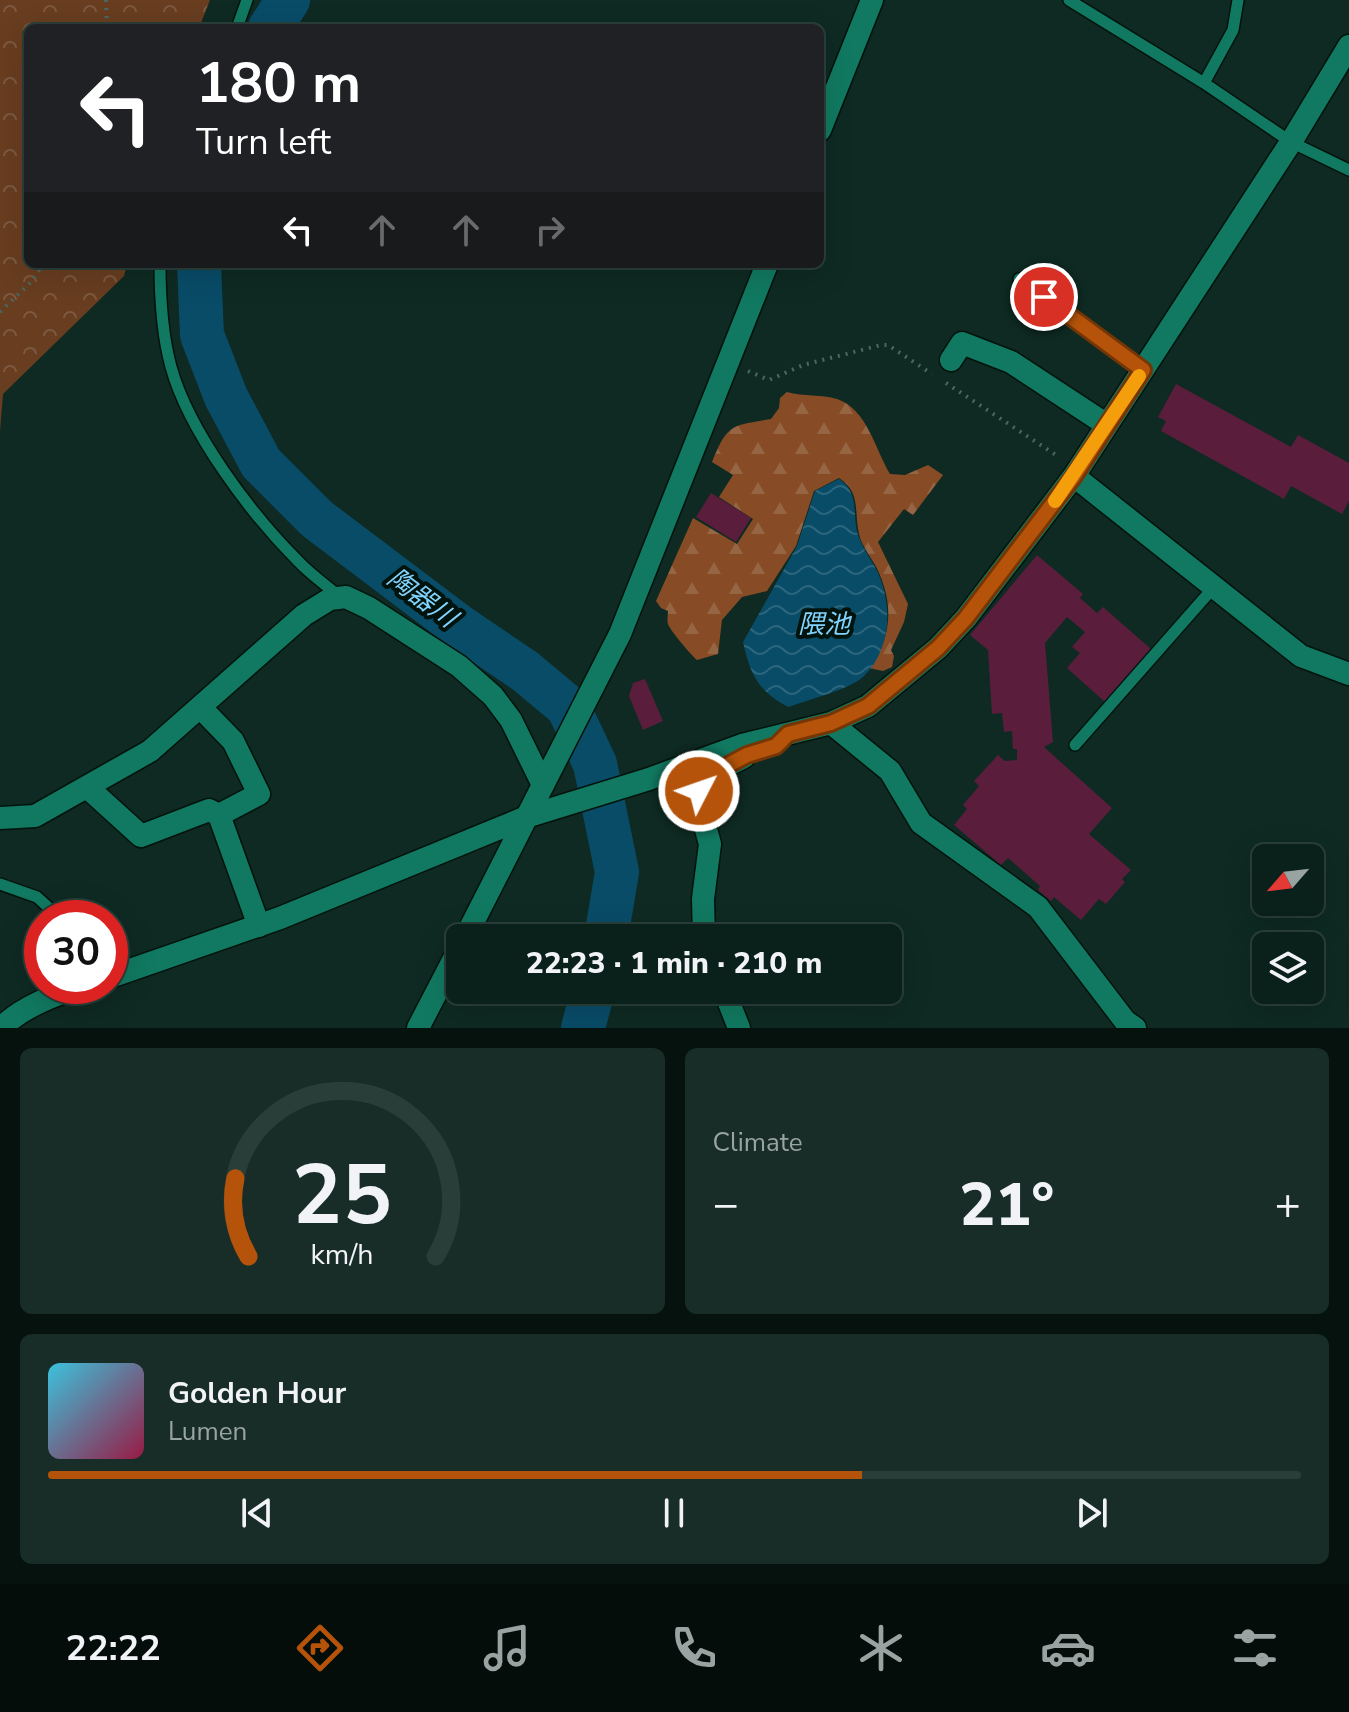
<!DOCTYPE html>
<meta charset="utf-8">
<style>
body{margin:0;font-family:"Nunito Sans","Noto Sans JP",sans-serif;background:#182d27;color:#f1f3f6;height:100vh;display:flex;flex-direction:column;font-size:30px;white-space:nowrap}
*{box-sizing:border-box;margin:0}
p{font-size:26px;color:#99a3a2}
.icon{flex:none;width:44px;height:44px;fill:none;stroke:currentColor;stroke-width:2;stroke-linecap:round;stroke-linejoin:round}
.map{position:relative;height:1028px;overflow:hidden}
.side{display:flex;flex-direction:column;gap:20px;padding:20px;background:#06120e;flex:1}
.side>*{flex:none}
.top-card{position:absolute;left:24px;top:24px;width:800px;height:244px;border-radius:12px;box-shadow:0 8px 32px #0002,0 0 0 2px #2a3e39;background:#202124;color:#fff;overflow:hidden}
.needle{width:52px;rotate:242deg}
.controls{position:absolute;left:1252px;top:844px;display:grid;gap:16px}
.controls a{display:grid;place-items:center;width:72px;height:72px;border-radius:12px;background:#0a201a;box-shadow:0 8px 32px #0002,0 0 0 2px #2a3e39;font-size:40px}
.speed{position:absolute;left:24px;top:900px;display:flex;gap:16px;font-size:40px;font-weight:700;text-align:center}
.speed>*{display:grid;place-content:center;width:104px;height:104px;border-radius:50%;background:#0a201a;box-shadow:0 8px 32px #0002,0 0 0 2px #2a3e39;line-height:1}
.speed .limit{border:12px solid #d22;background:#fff;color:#111}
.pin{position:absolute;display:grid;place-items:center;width:68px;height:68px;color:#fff;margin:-34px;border:4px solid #fff;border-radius:50%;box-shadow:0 2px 8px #0007}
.me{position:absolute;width:88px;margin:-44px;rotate:49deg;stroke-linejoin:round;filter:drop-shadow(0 0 6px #0008)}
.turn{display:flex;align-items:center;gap:28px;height:168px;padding:0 40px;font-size:36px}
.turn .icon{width:104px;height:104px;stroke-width:2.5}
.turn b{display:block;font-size:56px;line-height:68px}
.lanes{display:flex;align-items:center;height:76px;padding:0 40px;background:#0003;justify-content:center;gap:40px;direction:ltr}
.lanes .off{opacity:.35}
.big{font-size:60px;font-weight:800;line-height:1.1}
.side .tile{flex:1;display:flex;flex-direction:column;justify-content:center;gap:12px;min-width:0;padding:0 28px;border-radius:12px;background:#182d27}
.side .dial{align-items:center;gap:0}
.dial svg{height:208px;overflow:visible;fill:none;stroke:#2a3e39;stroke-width:7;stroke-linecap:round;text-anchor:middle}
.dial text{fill:#f1f3f6;stroke:none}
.song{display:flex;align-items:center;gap:24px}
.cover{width:96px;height:96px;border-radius:12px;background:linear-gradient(135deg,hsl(190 70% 55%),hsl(340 70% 35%))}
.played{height:8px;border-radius:4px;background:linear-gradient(90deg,#b45309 65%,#2a3e39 65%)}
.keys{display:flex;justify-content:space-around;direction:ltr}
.heat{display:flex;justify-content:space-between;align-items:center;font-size:44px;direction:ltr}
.side .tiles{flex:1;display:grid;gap:20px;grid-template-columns:1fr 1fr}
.tile:last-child{grid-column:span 2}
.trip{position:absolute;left:446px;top:924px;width:456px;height:80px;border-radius:12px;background:#0a201a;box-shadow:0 8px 32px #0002,0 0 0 2px #2a3e39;font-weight:800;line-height:80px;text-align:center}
.tab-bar{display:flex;height:128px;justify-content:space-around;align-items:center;background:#040d0a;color:#99a3a2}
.tab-bar .icon{width:56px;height:56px}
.tab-bar .current{color:#b45309}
.tab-bar b{font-size:36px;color:#f1f3f6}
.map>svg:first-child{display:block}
.forest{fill:url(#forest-firs)}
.park{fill:url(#park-crowns)}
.water{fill:url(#water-waves)}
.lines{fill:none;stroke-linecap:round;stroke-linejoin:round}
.river{stroke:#094c68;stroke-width:44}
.building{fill:#5a1e3c}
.service-casing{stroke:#00130c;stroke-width:14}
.minor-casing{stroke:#00130c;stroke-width:25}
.tertiary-casing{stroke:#00130c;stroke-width:25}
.path{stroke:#49695f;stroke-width:4;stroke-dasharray:2 6;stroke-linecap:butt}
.service{stroke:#117961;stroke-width:11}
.minor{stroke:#117961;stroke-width:22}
.tertiary{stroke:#117961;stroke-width:22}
.route-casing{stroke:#753606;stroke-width:20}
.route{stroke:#b45309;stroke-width:14}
.slow{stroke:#f59e0b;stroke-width:14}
.labels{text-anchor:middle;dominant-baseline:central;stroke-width:8;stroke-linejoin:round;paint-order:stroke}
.water-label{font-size:26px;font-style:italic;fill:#81d3fe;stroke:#00130c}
</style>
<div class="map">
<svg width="1349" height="1028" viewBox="0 0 1349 1028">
<defs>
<pattern id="forest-firs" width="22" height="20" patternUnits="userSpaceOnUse" patternTransform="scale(2)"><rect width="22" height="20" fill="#874c25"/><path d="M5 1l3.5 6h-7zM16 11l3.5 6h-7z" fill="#966644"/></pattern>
<pattern id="park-crowns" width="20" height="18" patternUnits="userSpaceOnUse" patternTransform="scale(2)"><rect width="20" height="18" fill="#683d20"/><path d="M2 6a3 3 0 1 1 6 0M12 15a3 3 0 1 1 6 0" fill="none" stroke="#7c5940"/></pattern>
<pattern id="water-waves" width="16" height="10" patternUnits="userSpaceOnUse" patternTransform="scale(2)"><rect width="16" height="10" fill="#094c68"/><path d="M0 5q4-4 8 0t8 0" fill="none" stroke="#2b667d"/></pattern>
</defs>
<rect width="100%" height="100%" fill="#0e2a22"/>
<path class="forest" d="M 787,392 C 804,397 821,394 837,399 C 867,409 875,449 890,474 L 905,475 L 928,465 L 943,475 L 913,515 L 904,509 L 878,542 L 908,604 L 904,622 L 891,650 L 894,656 L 892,667 L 883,671 L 869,668 C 891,639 894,607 879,573 C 874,560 862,548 859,534 C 854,511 861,492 839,478 L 814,491 L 796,546 L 767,591 L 742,597 L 722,620 L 718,654 L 697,660 C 692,656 669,629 668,624 C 667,622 668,613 668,611 L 661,608 L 656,601 L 693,518 L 737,544 L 753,519 L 719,497 L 733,475 L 712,462 C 728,423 731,426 771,419 L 779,408 L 780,398 Z"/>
<path class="park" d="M 0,0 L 210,0 L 199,28 L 28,28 L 28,264 L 127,264 L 124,276 L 3,394 L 0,431 Z"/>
<path class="water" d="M 839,479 C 862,494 850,519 860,540 C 865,552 873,562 878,573 C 893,607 891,650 863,677 C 848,690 808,700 788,707 C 758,691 750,674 743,642 L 797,546 L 815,491 Z"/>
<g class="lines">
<path class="river" d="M 270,28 L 288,0
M 199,264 L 202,335 L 226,397 L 261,463 L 317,519 L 460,627 L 525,671 L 568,707 L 595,764 L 617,872 L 606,938
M 583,1028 L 593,990"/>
</g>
<path class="building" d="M 1176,384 L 1291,447 L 1298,435 L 1349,463 L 1349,501 L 1342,514 L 1291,486 L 1284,499 L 1161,431 L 1166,421 L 1158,417 Z
M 711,493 L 751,518 L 736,542 L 696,517 Z
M 1037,555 L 1083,594 L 1080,598 L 1097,613 L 1103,607 L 1151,649 L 1105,702 L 1067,668 L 1080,653 L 1072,647 L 1085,632 L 1067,617 L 1045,643 L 1053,742 L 1044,747 L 1112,808 L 1089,834 L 1131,870 L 1122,879 L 1125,882 L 1106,904 L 1099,899 L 1081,920 L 1054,897 L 1051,901 L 1038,890 L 1040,886 L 1008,858 L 1001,865 L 954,825 L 967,809 L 963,805 L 979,786 L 974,781 L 998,755 L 1005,761 L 1017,760 L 1017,749 L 1013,749 L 1012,731 L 1004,732 L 1002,713 L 992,714 L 988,650 L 970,635 Z
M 645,679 L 663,721 L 643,730 L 629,696 L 633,683 Z"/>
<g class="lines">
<g class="service-casing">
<path id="service" d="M 1069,0 L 1204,83 L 1291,142 L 1349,170
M 237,28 L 247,0
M 1204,83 L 1233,30 L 1238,0
M 160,264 C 160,298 162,334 171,367 C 189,432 251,514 298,561 C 310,574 326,585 340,597
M 1019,279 L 1143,370
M 1075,745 L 1214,587
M 0,884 L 37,897 L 60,918"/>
</g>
<g class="minor-casing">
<path id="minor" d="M 951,360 L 962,343 L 1011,362 L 1107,425
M 1074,476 L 1301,656 L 1349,674
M 200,707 L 233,741 L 259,794 L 219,815
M 831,723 L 890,771 L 921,823 L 1038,907 L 1125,1021 L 1135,1028
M 87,787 L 141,836 L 209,810 L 219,815 L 259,926
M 529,816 L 649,779 L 742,745 L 831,723 L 868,706 L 938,648 L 966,618 L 1074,476 L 1291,142 L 1349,46
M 0,818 L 35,816 L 150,751 L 304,615 L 330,599 L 346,597 L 369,608 L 459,666 L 493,696 L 511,720 L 543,785
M 704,938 L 703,899 L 710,844 L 699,804 L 699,791 L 717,771 L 744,757
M 724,990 L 739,1028"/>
</g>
<g class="tertiary-casing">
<path id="tertiary" d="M 820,130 L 872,0
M 465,938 L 620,634 L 767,264
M 110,977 L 280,918 L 529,816
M 1,1028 C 22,1007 54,995 82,986
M 418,1028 L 460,947"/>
</g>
<path class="path" d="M 106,0 L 107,28
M 0,312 L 31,282 L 43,264
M 748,371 L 769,380 L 803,365 L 881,345 L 888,345 L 932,374
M 946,383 L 1059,457"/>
<use href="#service" class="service"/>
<use href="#minor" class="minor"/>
<use href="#tertiary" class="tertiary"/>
</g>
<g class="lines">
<g class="route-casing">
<path id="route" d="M 699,791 L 717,771 L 747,755 L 776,746 L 788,734 L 831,723 L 868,706 L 938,648 L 966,618 L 1074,476 L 1143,370 L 1044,297"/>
</g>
<use href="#route" class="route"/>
<path class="slow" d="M 1055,501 L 1139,376"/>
</g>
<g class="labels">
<g class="water-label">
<text transform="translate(422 598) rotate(37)">陶器川</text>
<text x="824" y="624">隈池</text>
</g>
</g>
</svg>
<div class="controls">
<a><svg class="needle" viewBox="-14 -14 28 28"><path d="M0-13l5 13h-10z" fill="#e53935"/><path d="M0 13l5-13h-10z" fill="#99a3a2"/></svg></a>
<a><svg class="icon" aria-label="layers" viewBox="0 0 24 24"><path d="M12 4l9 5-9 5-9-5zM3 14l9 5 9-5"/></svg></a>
</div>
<div class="speed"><div class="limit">30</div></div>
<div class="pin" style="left:1044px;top:297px;background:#d93025"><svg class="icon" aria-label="arrive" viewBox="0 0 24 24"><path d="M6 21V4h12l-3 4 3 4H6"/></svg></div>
<svg class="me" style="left:699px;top:791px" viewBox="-20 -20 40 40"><circle r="17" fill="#b45309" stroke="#fff" stroke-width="3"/><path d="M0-11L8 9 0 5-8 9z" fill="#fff"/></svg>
<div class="trip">22:23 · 1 min · 210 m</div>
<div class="top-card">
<div class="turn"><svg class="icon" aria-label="left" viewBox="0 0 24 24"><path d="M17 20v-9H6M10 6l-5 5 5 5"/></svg><div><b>180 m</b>Turn left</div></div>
<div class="lanes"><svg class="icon" aria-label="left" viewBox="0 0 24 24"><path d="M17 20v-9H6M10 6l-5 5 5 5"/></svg><svg class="icon off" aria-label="ahead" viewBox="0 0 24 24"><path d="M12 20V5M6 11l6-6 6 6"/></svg><svg class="icon off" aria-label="ahead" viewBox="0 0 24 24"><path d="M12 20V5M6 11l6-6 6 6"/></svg><svg class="icon off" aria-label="right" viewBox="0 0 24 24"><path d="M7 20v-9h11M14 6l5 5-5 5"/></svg></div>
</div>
</div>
<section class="side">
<div class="tiles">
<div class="tile dial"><svg viewBox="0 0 100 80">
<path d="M14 69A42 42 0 1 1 86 69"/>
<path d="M14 69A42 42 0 0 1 9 39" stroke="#b45309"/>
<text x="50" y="56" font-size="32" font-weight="700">25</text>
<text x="50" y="72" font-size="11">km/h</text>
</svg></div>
<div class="tile"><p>Climate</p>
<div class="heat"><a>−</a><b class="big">21°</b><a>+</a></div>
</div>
<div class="tile">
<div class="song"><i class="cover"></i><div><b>Golden Hour</b><p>Lumen</p></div></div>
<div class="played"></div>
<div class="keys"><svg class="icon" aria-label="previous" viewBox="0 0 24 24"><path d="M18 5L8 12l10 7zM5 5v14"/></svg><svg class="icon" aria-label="pause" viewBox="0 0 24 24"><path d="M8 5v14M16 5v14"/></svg><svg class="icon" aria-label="next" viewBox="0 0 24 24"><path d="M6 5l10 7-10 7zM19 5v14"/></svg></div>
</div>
</div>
</section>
<nav class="tab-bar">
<b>22:22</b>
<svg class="icon current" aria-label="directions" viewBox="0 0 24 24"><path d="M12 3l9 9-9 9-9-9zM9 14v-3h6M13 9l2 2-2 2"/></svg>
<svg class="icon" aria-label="music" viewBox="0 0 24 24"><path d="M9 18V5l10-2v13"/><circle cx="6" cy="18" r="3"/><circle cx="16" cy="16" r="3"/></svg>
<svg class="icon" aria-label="phone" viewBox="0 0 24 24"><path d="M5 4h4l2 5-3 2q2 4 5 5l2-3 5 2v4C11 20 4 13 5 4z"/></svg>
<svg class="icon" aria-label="climate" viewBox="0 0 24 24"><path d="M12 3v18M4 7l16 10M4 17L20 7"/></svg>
<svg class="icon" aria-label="car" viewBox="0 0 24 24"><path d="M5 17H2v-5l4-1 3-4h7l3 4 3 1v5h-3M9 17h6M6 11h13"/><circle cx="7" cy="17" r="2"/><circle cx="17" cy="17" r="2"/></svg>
<svg class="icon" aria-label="filters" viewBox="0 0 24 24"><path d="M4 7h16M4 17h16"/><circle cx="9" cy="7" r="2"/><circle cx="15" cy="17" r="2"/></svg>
</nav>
